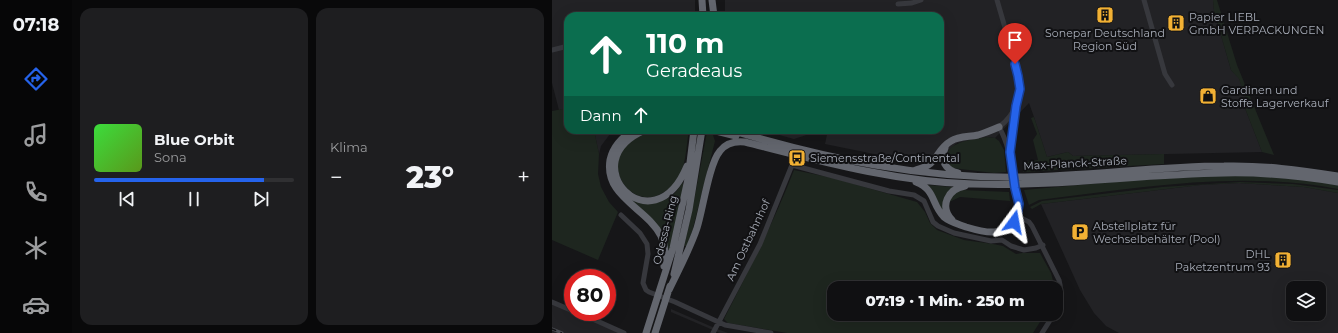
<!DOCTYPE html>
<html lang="de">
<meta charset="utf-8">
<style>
body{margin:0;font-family:Montserrat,sans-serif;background:#1e1e20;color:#f1f3f6;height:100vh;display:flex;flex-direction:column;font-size:15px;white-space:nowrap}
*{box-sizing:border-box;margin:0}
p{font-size:13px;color:#9c9d9f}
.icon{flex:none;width:22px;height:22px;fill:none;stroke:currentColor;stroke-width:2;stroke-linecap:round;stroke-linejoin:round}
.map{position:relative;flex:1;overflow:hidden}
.sheet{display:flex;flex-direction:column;gap:8px;padding:8px;background:#09090a;width:480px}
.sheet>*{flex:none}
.guide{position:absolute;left:12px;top:12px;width:380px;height:122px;border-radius:12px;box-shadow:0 4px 16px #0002,0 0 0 1px #303032;background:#0b6e4f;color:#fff;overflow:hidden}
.controls{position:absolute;left:734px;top:281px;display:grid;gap:8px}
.controls a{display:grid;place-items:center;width:40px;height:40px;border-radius:8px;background:#101012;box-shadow:0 4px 16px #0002,0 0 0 1px #303032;font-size:20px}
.speed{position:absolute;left:12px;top:269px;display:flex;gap:8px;font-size:20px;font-weight:700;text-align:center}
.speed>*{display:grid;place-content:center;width:52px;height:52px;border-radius:50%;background:#101012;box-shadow:0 4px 16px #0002,0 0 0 1px #303032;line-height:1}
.speed .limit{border:6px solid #d22;background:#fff;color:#111}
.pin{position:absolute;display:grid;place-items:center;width:34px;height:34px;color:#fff;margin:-41px -17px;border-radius:50% 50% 50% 0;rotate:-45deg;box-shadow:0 0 4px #0007}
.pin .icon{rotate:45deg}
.me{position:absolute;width:44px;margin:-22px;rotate:13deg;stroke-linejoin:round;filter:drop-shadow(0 0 3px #0008)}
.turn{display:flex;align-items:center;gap:14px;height:84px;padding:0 16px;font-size:18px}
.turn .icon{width:52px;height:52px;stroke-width:2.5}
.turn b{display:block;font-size:28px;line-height:34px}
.then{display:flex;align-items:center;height:38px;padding:0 16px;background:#0003;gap:8px;font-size:15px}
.big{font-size:30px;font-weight:800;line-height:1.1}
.sheet .card{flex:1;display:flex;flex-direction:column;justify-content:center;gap:6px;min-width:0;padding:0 14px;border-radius:12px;background:#1e1e20}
.song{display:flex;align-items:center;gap:12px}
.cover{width:48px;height:48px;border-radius:6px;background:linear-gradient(135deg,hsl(120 70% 55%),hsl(90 70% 35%))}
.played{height:4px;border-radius:2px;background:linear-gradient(90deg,#2563eb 85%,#303032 85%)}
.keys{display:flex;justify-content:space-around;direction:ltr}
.heat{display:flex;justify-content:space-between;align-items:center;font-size:22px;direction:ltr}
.sheet .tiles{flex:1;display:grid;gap:8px;grid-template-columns:repeat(2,1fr)}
.trip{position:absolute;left:275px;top:281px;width:236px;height:40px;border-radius:12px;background:#101012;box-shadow:0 4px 16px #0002,0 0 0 1px #303032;font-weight:800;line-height:40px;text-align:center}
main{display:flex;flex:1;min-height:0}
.tab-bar{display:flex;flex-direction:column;width:72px;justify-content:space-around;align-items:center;background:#060607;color:#9c9d9f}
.tab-bar .icon{width:28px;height:28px}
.tab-bar .on{color:#2563eb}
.tab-bar b{font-size:18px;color:#f1f3f6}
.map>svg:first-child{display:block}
.built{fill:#222225;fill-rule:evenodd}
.green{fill:#1e261f}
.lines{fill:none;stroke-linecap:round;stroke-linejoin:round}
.minor{stroke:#37383d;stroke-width:5}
.highway{stroke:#63666e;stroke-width:7}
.rail-casing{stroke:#4a4c52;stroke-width:3}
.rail{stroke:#111113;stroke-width:1.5;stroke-dasharray:4.5;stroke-linecap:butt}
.route-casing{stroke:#184099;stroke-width:10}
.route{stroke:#2563eb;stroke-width:7}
.labels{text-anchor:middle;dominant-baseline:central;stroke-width:4;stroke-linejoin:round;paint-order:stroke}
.poi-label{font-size:11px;fill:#a8adb8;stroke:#111113;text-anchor:start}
.street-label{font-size:11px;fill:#a8adb8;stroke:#111113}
</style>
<main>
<nav class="tab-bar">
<b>07:18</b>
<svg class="icon on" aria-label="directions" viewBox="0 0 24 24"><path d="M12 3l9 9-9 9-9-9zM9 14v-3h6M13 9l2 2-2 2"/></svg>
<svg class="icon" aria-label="music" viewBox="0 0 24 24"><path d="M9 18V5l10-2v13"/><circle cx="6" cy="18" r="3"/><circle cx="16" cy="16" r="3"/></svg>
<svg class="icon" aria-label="phone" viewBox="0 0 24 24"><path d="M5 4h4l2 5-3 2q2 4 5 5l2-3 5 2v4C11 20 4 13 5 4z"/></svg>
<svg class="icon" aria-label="climate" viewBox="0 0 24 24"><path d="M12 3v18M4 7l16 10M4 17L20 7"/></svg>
<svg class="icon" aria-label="car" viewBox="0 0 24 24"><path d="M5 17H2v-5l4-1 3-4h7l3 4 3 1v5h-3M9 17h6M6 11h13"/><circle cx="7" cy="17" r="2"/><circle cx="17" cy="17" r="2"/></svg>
</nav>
<section class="sheet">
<div class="tiles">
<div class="card">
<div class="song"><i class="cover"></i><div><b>Blue Orbit</b><p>Sona</p></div></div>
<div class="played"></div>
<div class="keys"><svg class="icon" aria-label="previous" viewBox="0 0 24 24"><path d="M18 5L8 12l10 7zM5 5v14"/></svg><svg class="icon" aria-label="pause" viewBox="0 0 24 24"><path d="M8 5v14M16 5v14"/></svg><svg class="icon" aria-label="next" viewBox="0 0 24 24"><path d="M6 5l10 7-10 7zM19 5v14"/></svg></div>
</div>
<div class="card"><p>Klima</p>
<div class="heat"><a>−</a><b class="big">23°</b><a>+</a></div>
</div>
</div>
</section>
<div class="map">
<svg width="786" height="333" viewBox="0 0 786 333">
<rect width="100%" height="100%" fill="#161618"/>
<path class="built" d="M 0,0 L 143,0 L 143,16 L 16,16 L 16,108 L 7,110 L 0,83 Z
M 173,0 L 661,0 L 662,11 L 679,70 L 687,78 L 694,100 L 691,103 L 710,152 L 521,156 L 516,152 L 495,157 L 482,117 L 477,103 L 443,138 L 435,137 L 405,143 L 396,151 L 395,156 L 369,158 L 327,155 L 273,144 L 276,130 L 388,130 L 388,16 L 173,16 Z
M 42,130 L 61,130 L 49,146 L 47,154 Z
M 209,130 L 270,130 L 242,139 Z
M 687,183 L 752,187 L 786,193 L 786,333 L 567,333 L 554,326 L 542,313 L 528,290 L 489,204 L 648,185 ZM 741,288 L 767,288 L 767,314 L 741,314 Z
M 0,303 L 68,333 L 0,333 Z
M 119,309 L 165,329 L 176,333 L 168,333 L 119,312 Z"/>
<path class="green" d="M 661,0 L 665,0 L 685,65 L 722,155 L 710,152 L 691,103 L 694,100 L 687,79 L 679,70 L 662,11 Z
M 16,108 L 16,130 L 42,130 L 47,154 L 46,174 L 49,187 L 57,202 L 66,212 L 46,260 L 0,240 L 0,111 Z
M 482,117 L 495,157 L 516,152 L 521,156 L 612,154 L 612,164 L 471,172 L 471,163 L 486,160 L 481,140 L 485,134 L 479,118 Z
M 103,130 L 137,130 C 134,148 134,168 124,183 C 122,187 116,190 112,192 C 84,211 53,175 71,148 C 76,141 95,132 103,130 Z
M 155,132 L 161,135 L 163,141 L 140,232 L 135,246 L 132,246 L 141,206 Z
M 435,137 L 443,138 L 447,141 L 452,150 L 454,172 L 442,173 L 400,168 C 382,143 418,140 435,137 Z
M 242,170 L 281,178 L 365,202 L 373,212 L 378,223 L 385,230 L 412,240 L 441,244 L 451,246 L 464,254 L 470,253 L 488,253 L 499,273 L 503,288 L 282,288 L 282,314 L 493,314 L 481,333 L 235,333 L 176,323 L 172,319 C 197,270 222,222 242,170 Z
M 671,175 L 729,177 L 786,185 L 786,189 C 687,170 586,188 487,200 L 477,205 L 472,190 L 571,181 Z
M 688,182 L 741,184 L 786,190 L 786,193 L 752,187 L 687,183 L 648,185 L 489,204 L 480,209 L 478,207 L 490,201 L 610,187 Z
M 130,183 L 132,184 L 118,249 L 115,249 L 114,244 L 75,196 C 96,201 116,209 130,183 Z
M 375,185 L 401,187 L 393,196 L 392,213 Z
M 410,190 L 457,192 L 458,201 L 408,197 L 395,203 L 399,195 Z"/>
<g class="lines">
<path class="minor" d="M 445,0 L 467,76 C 468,98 465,113 447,127 C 458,146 459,166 463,188 C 465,198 468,206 465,216 L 477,222 L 480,226 L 507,280 C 510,291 509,300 504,310
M 592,0 L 613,74 L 620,85
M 346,4 L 360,3 L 369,0
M 0,50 L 16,46
M 458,148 L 463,111
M 69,215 L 88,233 L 95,244 L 96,254 L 91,283 L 94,290 L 97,292 L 123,302 L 173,325 L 219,333
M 0,302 L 21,311
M 25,312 L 72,333
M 161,333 L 208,244 L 240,165 L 337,191 L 362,195 L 372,201 L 381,222 L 386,226 L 402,233 L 439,241 L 450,240 L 459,246 L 472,250 L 484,248 L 491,245
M 490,333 L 502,314"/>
<path class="highway" d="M 150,0 L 151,16
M 160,0 L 162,16
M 82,130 C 70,137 61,146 58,160 C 52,197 95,208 109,236 C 113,245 114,256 112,266
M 93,130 C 18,162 101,249 135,166
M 160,130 L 184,136
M 178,130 C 276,159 369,179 472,177 C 539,176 606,166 672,166 C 711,165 748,170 786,176
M 393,148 C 388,160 393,170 406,173
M 364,170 C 388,164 382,151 399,141 C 407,136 417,137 426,135 C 433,133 440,130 447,127
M 364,182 C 384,190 379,204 392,217 C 398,222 406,224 414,227 C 434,233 453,238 465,216
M 400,220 C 387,206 396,189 413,186
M 122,274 L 137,210 L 150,130
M 117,290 C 127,269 138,249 145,228 C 151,209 157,164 168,151 C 174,143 184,141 193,142 C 268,161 343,182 421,184 C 505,187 588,174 672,173 C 710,172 748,176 786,182
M 94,333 L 121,248 L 136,179 L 142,130
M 103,333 L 118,286"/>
<g class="rail-casing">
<path id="rail" d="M 0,329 L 10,333"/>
</g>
<use href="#rail" class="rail"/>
</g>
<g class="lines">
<g class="route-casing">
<path id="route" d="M 462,222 L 465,216 L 467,204 L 463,188 L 458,152 L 464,106 L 468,89 L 466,76 L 463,64"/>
</g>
<use href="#route" class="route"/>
</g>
<defs>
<g id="building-square" transform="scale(0.9)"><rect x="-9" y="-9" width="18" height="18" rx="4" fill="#f2b134" stroke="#111113"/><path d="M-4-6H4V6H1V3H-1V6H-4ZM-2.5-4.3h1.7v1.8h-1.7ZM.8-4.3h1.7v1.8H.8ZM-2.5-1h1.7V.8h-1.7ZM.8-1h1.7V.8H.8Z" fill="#111"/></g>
<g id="shop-square" transform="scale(0.9)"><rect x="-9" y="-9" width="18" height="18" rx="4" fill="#f2b134" stroke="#111113"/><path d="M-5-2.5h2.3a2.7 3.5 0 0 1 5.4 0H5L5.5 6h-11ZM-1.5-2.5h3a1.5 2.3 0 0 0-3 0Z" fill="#111"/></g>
<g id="bus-square" transform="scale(0.9)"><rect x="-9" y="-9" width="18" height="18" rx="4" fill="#f2b134" stroke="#111113"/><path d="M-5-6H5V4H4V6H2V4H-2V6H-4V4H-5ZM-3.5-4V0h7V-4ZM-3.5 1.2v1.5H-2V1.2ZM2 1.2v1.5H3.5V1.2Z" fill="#111"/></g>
<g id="parking-square" transform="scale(0.9)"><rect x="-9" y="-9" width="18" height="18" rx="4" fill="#f2b134" stroke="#111113"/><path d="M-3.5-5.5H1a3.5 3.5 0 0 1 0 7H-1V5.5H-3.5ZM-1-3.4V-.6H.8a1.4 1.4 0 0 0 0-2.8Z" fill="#111"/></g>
</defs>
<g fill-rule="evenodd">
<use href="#building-square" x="553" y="15"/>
<use href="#building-square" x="624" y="23"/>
<use href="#shop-square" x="656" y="96"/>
<use href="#bus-square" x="245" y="158"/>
<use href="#parking-square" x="528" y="232"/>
<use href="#building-square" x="731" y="260"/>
</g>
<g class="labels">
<g class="poi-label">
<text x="637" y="17">Papier LIEBL<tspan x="637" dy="13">GmbH VERPACKUNGEN</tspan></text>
<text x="553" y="33" text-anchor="middle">Sonepar Deutschland<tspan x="553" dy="13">Region Süd</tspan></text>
<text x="669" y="90">Gardinen und<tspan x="669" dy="13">Stoffe Lagerverkauf</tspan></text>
<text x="258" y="158">Siemensstraße/Continental</text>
<text x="541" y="226">Abstellplatz für<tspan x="541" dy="13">Wechselbehälter (Pool)</tspan></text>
<text x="718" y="254" text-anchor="end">DHL<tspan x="718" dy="13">Paketzentrum 93</tspan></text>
</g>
<g class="street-label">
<text transform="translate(523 163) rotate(-3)">Max-Planck-Straße</text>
<text transform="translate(113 230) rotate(-76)">Odessa-Ring</text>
<text transform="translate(196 240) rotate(-65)">Am Ostbahnhof</text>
</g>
</g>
</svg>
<div class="controls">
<a><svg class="icon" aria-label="layers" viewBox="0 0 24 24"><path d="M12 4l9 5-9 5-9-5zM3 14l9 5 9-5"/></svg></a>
</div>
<div class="speed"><div class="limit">80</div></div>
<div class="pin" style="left:463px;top:64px;background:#d93025"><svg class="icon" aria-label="arrive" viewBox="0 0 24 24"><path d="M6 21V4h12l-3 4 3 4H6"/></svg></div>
<svg class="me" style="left:462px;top:222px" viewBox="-20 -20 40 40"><path d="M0-17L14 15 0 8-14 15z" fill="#2563eb" stroke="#fff" stroke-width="4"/></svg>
<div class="trip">07:19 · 1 Min. · 250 m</div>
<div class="guide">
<div class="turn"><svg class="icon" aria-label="ahead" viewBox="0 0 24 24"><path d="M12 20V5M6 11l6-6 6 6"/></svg><div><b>110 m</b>Geradeaus</div></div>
<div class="then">Dann<svg class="icon" aria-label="ahead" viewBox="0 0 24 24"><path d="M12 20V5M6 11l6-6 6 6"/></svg></div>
</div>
</div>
</main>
